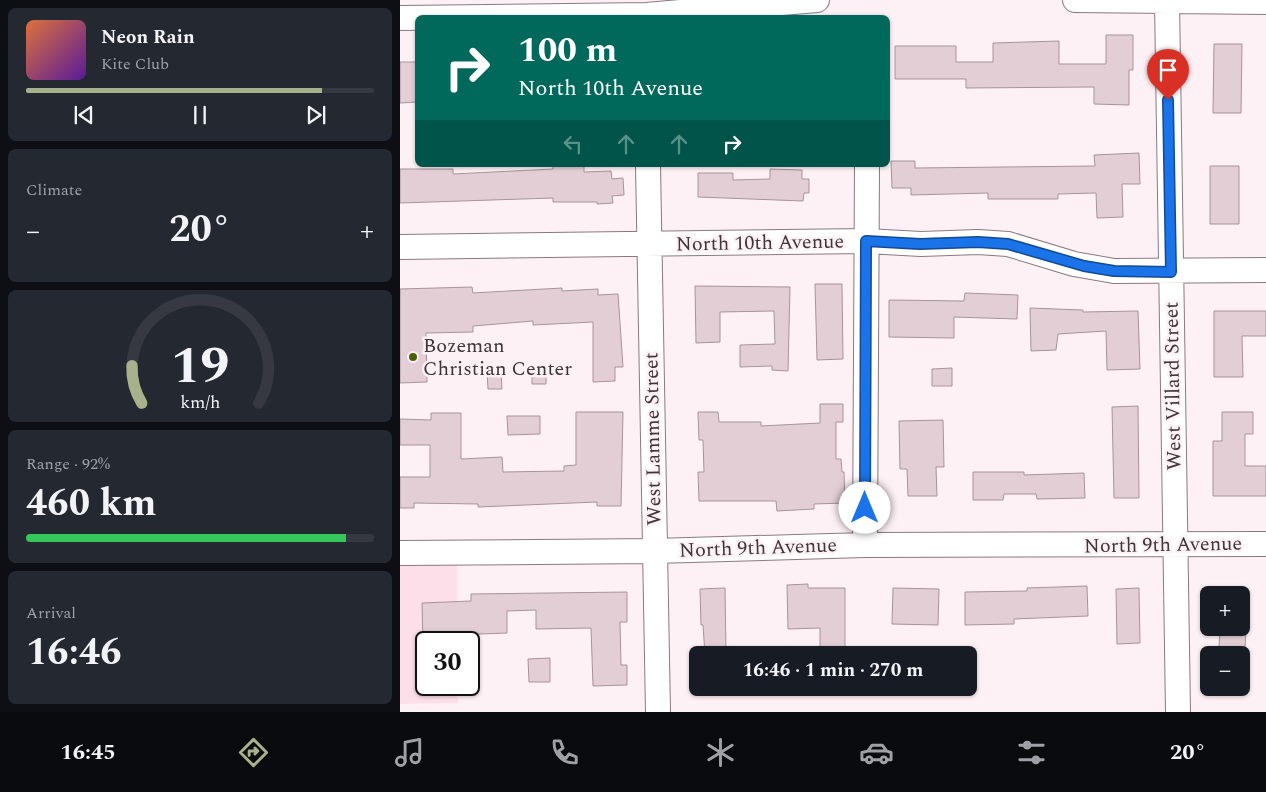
<!DOCTYPE html>
<meta charset="utf-8">
<style>
body{margin:0;font-family:Spectral,serif;background:#242831;color:#f1f3f6;height:100vh;display:flex;flex-direction:column;font-size:19px;white-space:nowrap}
*{box-sizing:border-box;margin:0}
p{font-size:16px;color:#9ea1a6}
.icon{flex:none;width:28px;height:28px;fill:none;stroke:currentColor;stroke-width:2;stroke-linecap:round;stroke-linejoin:round}
.map{position:relative;flex:1;overflow:hidden}
.side{display:flex;flex-direction:column;gap:8px;padding:8px;background:#0d0f14;width:400px}
.side>*{flex:none}
.hud{position:absolute;left:15px;top:15px;width:475px;height:152px;border-radius:8px;box-shadow:0 1px 4px #0004;background:#00695c;color:#fff;overflow:hidden}
.buttons{position:absolute;left:800px;top:586px;display:grid;gap:10px}
.buttons a{display:grid;place-items:center;width:50px;height:50px;border-radius:8px;background:#171b24;box-shadow:0 1px 4px #0004;font-size:25px}
.speed{position:absolute;left:15px;top:631px;display:flex;gap:10px;font-size:25px;font-weight:700;text-align:center}
.speed>*{display:grid;place-content:center;width:65px;height:65px;border-radius:50%;background:#171b24;box-shadow:0 1px 4px #0004;line-height:1}
.speed .limit{border:2px solid #111;border-radius:8px;background:#fff;color:#111}
.pin{position:absolute;display:grid;place-items:center;width:42px;height:42px;color:#fff;margin:-51px -21px;border-radius:50% 50% 50% 0;rotate:-45deg;box-shadow:0 0 5px #0007}
.pin .icon{rotate:45deg}
.me{position:absolute;width:55px;margin:-28px;rotate:0deg;stroke-linejoin:round;filter:drop-shadow(0 0 4px #0008)}
.turn{display:flex;align-items:center;gap:18px;height:105px;padding:0 20px;font-size:22px}
.turn .icon{width:65px;height:65px;stroke-width:2.5}
.turn b{display:block;font-size:35px;line-height:42px}
.lanes{display:flex;align-items:center;height:48px;padding:0 20px;background:#0003;justify-content:center;gap:25px;direction:ltr}
.lanes .off{opacity:.35}
.big{font-size:38px;font-weight:700;line-height:1.1}
.side .tile{flex:1;display:flex;flex-direction:column;justify-content:center;gap:8px;min-width:0;padding:0 18px;border-radius:8px;background:#242831}
.side .dial{align-items:center;gap:0}
.dial svg{height:130px;overflow:visible;fill:none;stroke:#363941;stroke-width:7;stroke-linecap:round;text-anchor:middle}
.dial text{fill:#f1f3f6;stroke:none}
.song{display:flex;align-items:center;gap:15px}
.cover{width:60px;height:60px;border-radius:8px;background:linear-gradient(135deg,hsl(20 70% 55%),hsl(270 70% 35%))}
.played{height:5px;border-radius:2px;background:linear-gradient(90deg,#a7b18c 85%,#363941 85%)}
.keys{display:flex;justify-content:space-around;direction:ltr}
.heat{display:flex;justify-content:space-between;align-items:center;font-size:28px;direction:ltr}
.charge{height:8px;border-radius:4px;background:linear-gradient(90deg,#34c759 92%,#363941 0)}
.trip{position:absolute;left:289px;top:646px;width:288px;height:50px;border-radius:8px;background:#171b24;box-shadow:0 1px 4px #0004;font-weight:700;line-height:50px;text-align:center}
.dock{display:flex;height:80px;justify-content:space-around;align-items:center;background:#090b0e;color:#9ea1a6}
.dock .icon{width:35px;height:35px}
.dock .selected{color:#a7b18c}
.dock b{font-size:22px;color:#f1f3f6}
main{display:flex;flex:1;min-height:0}
.map>svg:first-child{display:block}
.built{fill:#fddfea}
.building{fill:#e3ced6;stroke:#a7939b}
.lines{fill:none;stroke-linecap:round;stroke-linejoin:round}
.minor-casing{stroke:#8b787f;stroke-width:26}
.minor{stroke:#fff;stroke-width:24}
.route-casing{stroke:#114b97;stroke-width:12}
.route{stroke:#1a73e8;stroke-width:9}
.poi-dot{fill:#4c610a;stroke:#fef1f6;stroke-width:2}
.labels{text-anchor:middle;dominant-baseline:central;stroke-width:5;stroke-linejoin:round;paint-order:stroke}
.street-label{font-size:20px;fill:#3d3538;stroke:#fef1f6}
.poi-label{font-size:20px;fill:#3d3538;stroke:#fef1f6;text-anchor:start}
</style>
<main>
<section class="side">
<div class="tile">
<div class="song"><i class="cover"></i><div><b>Neon Rain</b><p>Kite Club</p></div></div>
<div class="played"></div>
<div class="keys"><svg class="icon" aria-label="previous" viewBox="0 0 24 24"><path d="M18 5L8 12l10 7zM5 5v14"/></svg><svg class="icon" aria-label="pause" viewBox="0 0 24 24"><path d="M8 5v14M16 5v14"/></svg><svg class="icon" aria-label="next" viewBox="0 0 24 24"><path d="M6 5l10 7-10 7zM19 5v14"/></svg></div>
</div>
<div class="tile"><p>Climate</p>
<div class="heat"><a>−</a><b class="big">20°</b><a>+</a></div>
</div>
<div class="tile dial"><svg viewBox="0 0 100 80">
<path d="M14 69A42 42 0 1 1 86 69"/>
<path d="M14 69A42 42 0 0 1 8 46" stroke="#a7b18c"/>
<text x="50" y="56" font-size="32" font-weight="700">19</text>
<text x="50" y="72" font-size="11">km/h</text>
</svg></div>
<div class="tile"><p>Range · 92%</p><b class="big">460 km</b><div class="charge"></div></div>
<div class="tile"><p>Arrival</p><b class="big">16:46</b></div>
</section>
<div class="map">
<svg width="866" height="712" viewBox="0 0 866 712">
<rect width="100%" height="100%" fill="#fef1f6"/>
<path class="built" d="M 0,553 L 57,553 L 57,642 L 26,642 L 26,685 L 57,685 L 58,703 L 0,704 Z"/>
<path class="building" d="M 706,35 L 733,35 L 733,70 L 729,70 L 729,105 L 694,104 L 694,87 L 566,88 L 566,79 L 495,79 L 495,46 L 556,46 L 556,62 L 593,62 L 593,43 L 659,41 L 659,64 L 706,64 Z
M 814,44 L 842,44 L 841,113 L 813,113 Z
M 0,62 L 18,62 L 18,102 L 0,103 Z
M 739,153 L 740,184 L 722,184 L 723,217 L 697,218 L 696,193 L 658,194 L 658,199 L 588,199 L 588,193 L 511,195 L 511,188 L 492,188 L 491,161 L 515,161 L 515,168 L 695,166 L 694,155 Z
M 153,165 L 184,165 L 184,172 L 211,171 L 212,179 L 223,178 L 224,195 L 212,196 L 213,203 L 197,204 L 197,202 L 153,202 L 153,198 L 0,203 L 0,169 L 53,169 L 53,174 L 153,169 Z
M 810,166 L 839,166 L 839,224 L 810,224 Z
M 370,169 L 402,170 L 402,179 L 409,179 L 409,193 L 404,193 L 403,201 L 298,197 L 298,173 L 333,173 L 333,180 L 370,179 Z
M 415,284 L 442,284 L 443,359 L 417,360 Z
M 295,286 L 390,287 L 388,371 L 372,370 L 372,366 L 340,367 L 340,345 L 375,344 L 374,311 L 320,312 L 320,342 L 296,343 Z
M 72,287 L 73,293 L 162,288 L 162,291 L 198,289 L 198,295 L 218,294 L 223,367 L 215,367 L 215,381 L 193,382 L 193,322 L 133,325 L 133,321 L 73,326 L 73,332 L 26,333 L 27,382 L 0,383 L 0,289 Z
M 565,293 L 618,295 L 617,319 L 554,317 L 554,338 L 489,337 L 489,300 L 564,301 Z
M 630,308 L 683,310 L 683,312 L 738,311 L 740,369 L 707,370 L 706,331 L 658,334 L 656,350 L 631,351 Z
M 814,311 L 866,311 L 866,336 L 842,336 L 843,377 L 814,377 Z
M 132,367 L 146,367 L 146,384 L 132,384 Z
M 552,368 L 552,386 L 532,386 L 532,369 Z
M 101,370 L 102,389 L 88,389 L 87,371 Z
M 420,404 L 443,404 L 443,422 L 436,422 L 436,459 L 441,459 L 442,472 L 444,472 L 445,503 L 414,504 L 414,509 L 377,511 L 376,501 L 299,501 L 298,472 L 304,472 L 303,440 L 299,440 L 298,412 L 318,412 L 319,422 L 361,422 L 361,426 L 420,423 Z
M 738,406 L 739,498 L 714,498 L 712,407 Z
M 176,412 L 223,412 L 221,506 L 197,506 L 197,502 L 78,507 L 78,504 L 14,503 L 14,508 L 0,508 L 0,477 L 30,477 L 30,445 L 0,445 L 0,419 L 31,420 L 31,413 L 61,413 L 61,459 L 102,457 L 103,472 L 164,471 L 164,466 L 176,465 Z
M 822,412 L 853,412 L 853,434 L 845,434 L 845,466 L 866,466 L 866,496 L 813,496 L 813,441 L 822,441 Z
M 107,416 L 140,416 L 140,434 L 108,435 Z
M 543,420 L 544,467 L 536,467 L 537,496 L 508,496 L 507,469 L 500,469 L 499,421 Z
M 573,472 L 624,472 L 624,475 L 684,473 L 685,498 L 637,499 L 636,494 L 604,494 L 603,500 L 573,500 Z
M 408,584 L 408,588 L 445,588 L 445,647 L 420,647 L 420,628 L 388,629 L 387,585 Z
M 687,586 L 688,616 L 614,619 L 614,624 L 565,625 L 565,592 L 627,591 L 627,588 Z
M 325,588 L 326,655 L 305,655 L 303,625 L 301,625 L 300,589 Z
M 493,588 L 539,589 L 538,625 L 492,624 Z
M 739,588 L 740,643 L 717,644 L 716,589 Z
M 227,592 L 227,622 L 220,622 L 221,665 L 227,665 L 227,685 L 193,686 L 191,628 L 136,629 L 136,610 L 107,611 L 107,633 L 51,635 L 52,642 L 23,642 L 22,603 L 71,601 L 71,594 Z
M 820,628 L 846,628 L 845,649 L 819,648 Z
M 150,658 L 150,682 L 129,682 L 128,659 Z"/>
<g class="lines">
<g class="minor-casing">
<path id="minor" d="M 675,0 L 866,2
M 767,1 L 778,712
M 0,18 L 246,15 L 417,0
M 248,165 L 258,712
M 0,247 L 466,241 L 521,244 L 578,242 L 608,244 L 674,264 L 714,271 L 866,270
M 465,545 L 467,165
M 0,553 L 254,551 L 465,545 L 866,544"/>
</g>
<use href="#minor" class="minor"/>
</g>
<g class="lines">
<g class="route-casing">
<path id="route" d="M 465,508 L 466,241 L 520,244 L 578,242 L 608,244 L 684,266 L 714,271 L 771,272 L 768,100"/>
</g>
<use href="#route" class="route"/>
</g>
<circle class="poi-dot" cx="13" cy="357" r="5"/>
<g class="labels">
<g class="street-label">
<text transform="translate(360 243) rotate(-1)">North 10th Avenue</text>
<text transform="translate(773 386) rotate(-91)">West Villard Street</text>
<text transform="translate(253 439) rotate(-91)">West Lamme Street</text>
<text transform="translate(763 545) rotate(-1)">North 9th Avenue</text>
<text transform="translate(358 548) rotate(-2)">North 9th Avenue</text>
</g>
<g class="poi-label">
<text x="23" y="346">Bozeman<tspan x="23" dy="23">Christian Center</tspan></text>
</g>
</g>
</svg>
<div class="buttons">
<a>+</a>
<a>−</a>
</div>
<div class="speed"><div class="limit">30</div></div>
<div class="pin" style="left:768px;top:100px;background:#d93025"><svg class="icon" aria-label="arrive" viewBox="0 0 24 24"><path d="M6 21V4h12l-3 4 3 4H6"/></svg></div>
<svg class="me" style="left:465px;top:508px" viewBox="-20 -20 40 40"><circle r="19" fill="#fff"/><path d="M0-13L10 11 0 6-10 11z" fill="#1a73e8"/></svg>
<div class="trip">16:46 · 1 min · 270 m</div>
<div class="hud">
<div class="turn"><svg class="icon" aria-label="right" viewBox="0 0 24 24"><path d="M7 20v-9h11M14 6l5 5-5 5"/></svg><div><b>100 m</b>North 10th Avenue</div></div>
<div class="lanes"><svg class="icon off" aria-label="left" viewBox="0 0 24 24"><path d="M17 20v-9H6M10 6l-5 5 5 5"/></svg><svg class="icon off" aria-label="ahead" viewBox="0 0 24 24"><path d="M12 20V5M6 11l6-6 6 6"/></svg><svg class="icon off" aria-label="ahead" viewBox="0 0 24 24"><path d="M12 20V5M6 11l6-6 6 6"/></svg><svg class="icon" aria-label="right" viewBox="0 0 24 24"><path d="M7 20v-9h11M14 6l5 5-5 5"/></svg></div>
</div>
</div>
</main>
<nav class="dock">
<b>16:45</b>
<svg class="icon selected" aria-label="directions" viewBox="0 0 24 24"><path d="M12 3l9 9-9 9-9-9zM9 14v-3h6M13 9l2 2-2 2"/></svg>
<svg class="icon" aria-label="music" viewBox="0 0 24 24"><path d="M9 18V5l10-2v13"/><circle cx="6" cy="18" r="3"/><circle cx="16" cy="16" r="3"/></svg>
<svg class="icon" aria-label="phone" viewBox="0 0 24 24"><path d="M5 4h4l2 5-3 2q2 4 5 5l2-3 5 2v4C11 20 4 13 5 4z"/></svg>
<svg class="icon" aria-label="climate" viewBox="0 0 24 24"><path d="M12 3v18M4 7l16 10M4 17L20 7"/></svg>
<svg class="icon" aria-label="car" viewBox="0 0 24 24"><path d="M5 17H2v-5l4-1 3-4h7l3 4 3 1v5h-3M9 17h6M6 11h13"/><circle cx="7" cy="17" r="2"/><circle cx="17" cy="17" r="2"/></svg>
<svg class="icon" aria-label="filters" viewBox="0 0 24 24"><path d="M4 7h16M4 17h16"/><circle cx="9" cy="7" r="2"/><circle cx="15" cy="17" r="2"/></svg>
<b>20°</b>
</nav>
